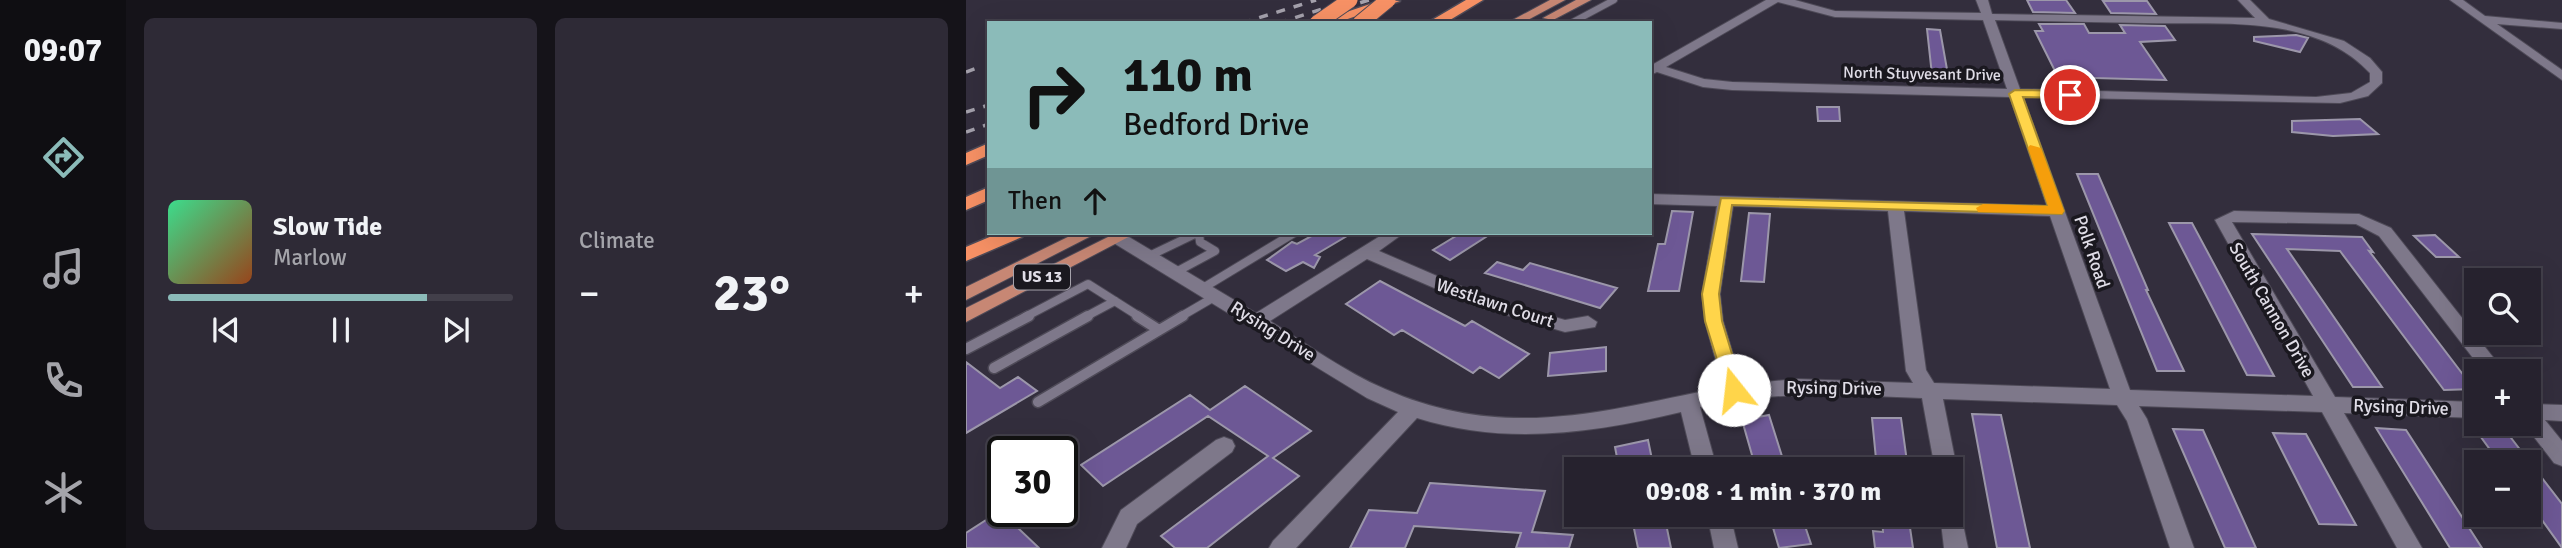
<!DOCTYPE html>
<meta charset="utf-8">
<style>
body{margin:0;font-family:Signika,sans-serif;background:#2e2a36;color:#f1f3f6;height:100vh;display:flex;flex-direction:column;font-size:26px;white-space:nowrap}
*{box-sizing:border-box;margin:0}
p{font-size:23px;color:#a4a4aa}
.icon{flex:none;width:38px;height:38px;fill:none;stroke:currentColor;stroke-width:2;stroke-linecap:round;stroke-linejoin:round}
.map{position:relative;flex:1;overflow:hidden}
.drawer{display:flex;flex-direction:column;gap:18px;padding:18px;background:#151319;width:840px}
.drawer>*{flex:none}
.top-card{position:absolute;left:21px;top:21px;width:665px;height:214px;border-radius:0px;box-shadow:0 7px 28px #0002,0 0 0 2px #423f4a;background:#8bbbb9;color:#111;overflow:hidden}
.controls{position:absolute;left:1498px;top:268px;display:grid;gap:14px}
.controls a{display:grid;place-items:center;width:77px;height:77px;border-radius:0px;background:#26222e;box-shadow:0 7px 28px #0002,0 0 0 2px #423f4a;font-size:35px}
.speed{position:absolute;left:21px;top:436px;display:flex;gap:14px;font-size:35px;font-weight:700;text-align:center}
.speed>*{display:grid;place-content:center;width:91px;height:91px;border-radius:50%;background:#26222e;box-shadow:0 7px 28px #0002,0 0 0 2px #423f4a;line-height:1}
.speed .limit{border:4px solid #111;border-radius:10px;background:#fff;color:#111}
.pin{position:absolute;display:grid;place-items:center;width:60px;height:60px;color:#fff;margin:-30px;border:4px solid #fff;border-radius:50%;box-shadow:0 2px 7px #0007}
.me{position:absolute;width:77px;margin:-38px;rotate:344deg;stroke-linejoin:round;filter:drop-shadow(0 0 5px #0008)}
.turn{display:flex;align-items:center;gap:24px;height:147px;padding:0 21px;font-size:32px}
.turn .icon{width:91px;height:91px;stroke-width:2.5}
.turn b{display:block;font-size:49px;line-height:60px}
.then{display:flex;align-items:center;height:66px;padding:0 21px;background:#0003;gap:14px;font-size:26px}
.big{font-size:52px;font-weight:700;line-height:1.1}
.drawer .tile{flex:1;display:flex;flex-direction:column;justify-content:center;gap:10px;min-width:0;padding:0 24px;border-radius:10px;background:#2e2a36}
.song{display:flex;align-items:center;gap:21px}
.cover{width:84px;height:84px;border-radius:10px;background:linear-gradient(135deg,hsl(150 70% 55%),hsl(20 70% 35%))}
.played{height:7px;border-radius:4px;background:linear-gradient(90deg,#8bbbb9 75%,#423f4a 75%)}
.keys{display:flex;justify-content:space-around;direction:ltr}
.heat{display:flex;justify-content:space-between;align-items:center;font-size:38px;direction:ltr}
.drawer .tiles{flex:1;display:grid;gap:18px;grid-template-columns:repeat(2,1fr)}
.trip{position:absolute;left:598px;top:457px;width:399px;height:70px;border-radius:0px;background:#26222e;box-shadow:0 7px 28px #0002,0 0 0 2px #423f4a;font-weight:700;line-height:70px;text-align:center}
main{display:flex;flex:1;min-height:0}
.menu{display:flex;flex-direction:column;width:126px;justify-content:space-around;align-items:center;background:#0f0e12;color:#a4a4aa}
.menu .icon{width:49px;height:49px}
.menu .active{color:#8bbbb9}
.menu b{font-size:32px;color:#f1f3f6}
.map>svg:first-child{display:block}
.building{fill:#6d5895;stroke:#9c97aa;stroke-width:2}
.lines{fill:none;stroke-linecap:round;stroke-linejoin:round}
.lane-far2-casing{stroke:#4e4a57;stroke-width:8}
.lane-far1-casing{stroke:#4e4a57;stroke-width:10}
.lane-casing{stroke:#4e4a57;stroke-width:13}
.street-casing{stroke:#4e4a57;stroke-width:2}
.primary-casing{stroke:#4e4a57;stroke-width:2}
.highway-casing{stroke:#4e4a57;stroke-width:3}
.lane-far2{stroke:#7e788a;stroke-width:6}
.lane-far1{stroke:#7e788a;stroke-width:8}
.lane{stroke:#7e788a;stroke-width:10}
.street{fill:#7e788a;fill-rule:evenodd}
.primary{fill:#c78774;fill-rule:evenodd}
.highway{fill:#f79165;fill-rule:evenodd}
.rail{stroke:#a4a1ac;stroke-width:3.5;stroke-dasharray:9 9;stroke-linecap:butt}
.highway-bridge-casing{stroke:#4e4a57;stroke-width:17;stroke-linecap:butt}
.highway-bridge{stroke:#f79165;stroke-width:15}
.route{fill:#ffd54a;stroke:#a68a30;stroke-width:2}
.slow{fill:#f59e0b}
.labels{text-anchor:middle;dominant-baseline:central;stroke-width:7;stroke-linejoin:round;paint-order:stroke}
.far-street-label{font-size:16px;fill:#e0dde7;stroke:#1a181f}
.shield{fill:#1a181f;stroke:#a5a2ab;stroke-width:2}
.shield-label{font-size:16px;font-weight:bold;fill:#e0dde7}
.street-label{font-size:18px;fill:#e0dde7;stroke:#1a181f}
</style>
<main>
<nav class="menu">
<b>09:07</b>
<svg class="icon active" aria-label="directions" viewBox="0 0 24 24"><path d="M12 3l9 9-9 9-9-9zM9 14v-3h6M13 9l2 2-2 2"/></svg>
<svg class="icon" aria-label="music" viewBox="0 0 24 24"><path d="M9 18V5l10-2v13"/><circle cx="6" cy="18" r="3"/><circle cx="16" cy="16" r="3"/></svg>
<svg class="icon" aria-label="phone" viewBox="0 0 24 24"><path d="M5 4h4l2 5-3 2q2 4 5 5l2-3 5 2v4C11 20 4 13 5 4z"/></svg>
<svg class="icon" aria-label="climate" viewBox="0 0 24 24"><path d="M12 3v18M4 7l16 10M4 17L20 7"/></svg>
</nav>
<section class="drawer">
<div class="tiles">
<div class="tile">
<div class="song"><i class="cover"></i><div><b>Slow Tide</b><p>Marlow</p></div></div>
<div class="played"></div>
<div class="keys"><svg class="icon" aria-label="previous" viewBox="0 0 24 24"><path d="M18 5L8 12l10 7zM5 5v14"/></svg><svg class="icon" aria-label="pause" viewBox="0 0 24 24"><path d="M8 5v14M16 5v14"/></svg><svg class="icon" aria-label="next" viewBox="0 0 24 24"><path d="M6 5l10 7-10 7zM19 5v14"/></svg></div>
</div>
<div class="tile"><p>Climate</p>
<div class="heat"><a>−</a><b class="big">23°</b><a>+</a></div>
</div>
</div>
</section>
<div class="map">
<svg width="1596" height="548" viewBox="0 0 1596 548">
<rect width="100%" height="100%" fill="#332e3d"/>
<path class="building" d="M 1061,0 L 1100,0 L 1109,13 L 1067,12 Z
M 1137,1 L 1181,1 L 1190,14 L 1145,13 Z
M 1073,24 L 1118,24 L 1123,33 L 1159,33 L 1154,25 L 1199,26 L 1209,40 L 1174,42 L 1200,80 L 1092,77 L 1069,31 L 1077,31 Z
M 961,29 L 974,30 L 982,75 L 966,75 Z
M 1330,35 L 1342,38 L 1334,52 L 1288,41 L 1288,37 Z
M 851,107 L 873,107 L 874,121 L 852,121 Z
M 1394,119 L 1412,134 L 1367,136 L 1326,132 L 1326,121 Z
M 1111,174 L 1132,174 L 1182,290 L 1180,290 L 1218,371 L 1191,371 Z
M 706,211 L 727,212 L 713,291 L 682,291 L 692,244 L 699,244 Z
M 783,213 L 804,214 L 798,282 L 775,281 Z
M 1203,223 L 1226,223 L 1308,376 L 1281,375 Z
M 351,233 L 386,233 L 349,255 L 354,257 L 348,268 L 337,262 L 320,271 L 301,260 L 326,242 L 331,244 Z
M 495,233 L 526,233 L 484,260 L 467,250 Z
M 1286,234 L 1396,237 L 1407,252 L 1403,251 L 1508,389 L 1478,390 L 1374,251 L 1321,249 L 1416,387 L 1387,387 Z
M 1469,235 L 1493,257 L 1470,257 L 1448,236 Z
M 531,262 L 557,270 L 564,263 L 651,288 L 634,308 L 519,273 Z
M 414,281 L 499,326 L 506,321 L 563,354 L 533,378 L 514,367 L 507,373 L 436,330 L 428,335 L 380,304 Z
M 640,347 L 640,371 L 582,376 L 584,353 Z
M 0,362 L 34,388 L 52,377 L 71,391 L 0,433 Z
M 279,386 L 345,431 L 307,458 L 333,476 L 241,548 L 209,548 L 195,536 L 302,456 L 242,416 L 137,486 L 115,465 L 224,395 L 244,410 Z
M 1006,414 L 1035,415 L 1064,548 L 1031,548 Z
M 803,415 L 820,469 L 790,469 L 776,420 Z
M 906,418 L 935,418 L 942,469 L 911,469 Z
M 1410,428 L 1440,430 L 1516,548 L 1484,548 Z
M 1207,429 L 1237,430 L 1290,548 L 1259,548 Z
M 1307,433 L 1340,434 L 1390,525 L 1353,524 Z
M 1512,433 L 1542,434 L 1596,504 L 1596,548 L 1563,502 L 1563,462 L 1533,462 Z
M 682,440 L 688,469 L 657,469 L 656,462 L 652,463 L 649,447 Z
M 464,483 L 579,491 L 566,532 L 607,535 L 603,548 L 550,548 L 555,533 L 448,526 L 439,548 L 384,548 L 403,510 L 451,513 Z
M 34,511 L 73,548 L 0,548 L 0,533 Z
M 665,514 L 698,514 L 705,548 L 672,548 Z
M 803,514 L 835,514 L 845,544 L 813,548 Z
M 916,514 L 942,514 L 947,548 L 909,548 L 907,531 L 917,532 Z"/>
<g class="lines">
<g class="lane-far2-casing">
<path id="lane-far2" d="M 607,22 L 648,0"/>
</g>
<g class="lane-far1-casing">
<path id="lane-far1" d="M 183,256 L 231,233
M 210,272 L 249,251 L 234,242 L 233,233
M 237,288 L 328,233
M 59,317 L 122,284 L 174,317
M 119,317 L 149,301
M 214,317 L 250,296"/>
</g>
<g class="lane-casing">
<path id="lane" d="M 171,316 L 193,330
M 0,349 L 63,316
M 28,368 L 122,316
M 72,402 L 217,316"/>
</g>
<g class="street-casing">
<path id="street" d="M 800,0 L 829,0 L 869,11 L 1015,13 L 1010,0 L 1022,0 L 1026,14 L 1289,18 L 1272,0 L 1284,0 L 1303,19 L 1378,41 L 1404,58 L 1416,72 L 1416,83 L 1402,96 L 1374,103 L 1057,97 L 1164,390 L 1347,396 L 1249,220 L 1268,211 L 1393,214 L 1425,228 L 1538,371 L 1517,371 L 1413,236 L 1390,224 L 1266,222 L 1369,397 L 1510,402 L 1510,418 L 1378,413 L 1456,548 L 1431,548 L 1356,412 L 1173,406 L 1181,419 L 1228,548 L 1204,548 L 1161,421 L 1151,405 L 977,399 L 991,469 L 985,476 L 985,469 L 969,469 L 956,398 C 881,395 808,390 734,407 L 751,469 L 729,469 L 715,412 C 627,433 540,446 451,418 L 330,548 L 303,548 L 307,541 L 432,412 L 401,398 L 146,242 L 144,238 L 146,234 L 158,234 L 290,313 L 419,233 L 438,233 L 413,251 L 522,298 L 599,320 L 622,316 L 631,322 L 629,327 L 599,332 L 510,306 L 401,259 L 304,321 C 341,344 379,372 419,389 C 539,442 638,411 757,387 L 739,321 L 736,294 L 751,206 L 684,204 L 684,194 L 1081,206 L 1044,97 L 766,90 L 737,87 L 691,72 L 684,75 L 684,66 ZM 812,2 L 869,17 L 1017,20 L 1041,89 L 766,82 L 738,79 L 700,67 ZM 1029,20 C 1079,21 1129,22 1179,23 C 1253,25 1348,13 1404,73 L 1404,82 L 1385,93 L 1350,97 L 1054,89 ZM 767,206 L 922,211 L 940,371 L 947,383 L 831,379 L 776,384 L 757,321 L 754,294 ZM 938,211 L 1084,216 L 1144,389 L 968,383 L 960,370 Z
M 1484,0 L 1497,0 L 1519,16 L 1596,23 L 1596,29 L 1531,24 L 1596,70 L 1596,80 Z
M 1563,404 L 1596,405 L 1596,421 L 1579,420 L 1596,441 L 1596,466 L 1588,463 L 1558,424 L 1563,424 Z
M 258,437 L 266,440 L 269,446 L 266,452 L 171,524 L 160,548 L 136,548 L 155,510 L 250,440 Z
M 985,502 L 993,505 L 1002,548 L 978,548 L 974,514 L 985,514 Z
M 741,514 L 764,514 L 772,548 L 748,548 Z"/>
</g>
<g class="primary-casing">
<path id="primary" d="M 584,0 L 599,0 L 556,23 L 541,23 Z
M 610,0 L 625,0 L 587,20 L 577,18 Z
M 110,233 L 131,233 L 0,300 L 0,287 Z
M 150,233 L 170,233 L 0,322 L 0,308 Z"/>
</g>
<g class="highway-casing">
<path id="highway" d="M 416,0 L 434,1 L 370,23 L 348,23 Z
M 500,0 L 517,0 L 479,23 L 461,23 Z
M 23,143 L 23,155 L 0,165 L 0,153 Z
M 23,187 L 23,200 L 0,210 L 0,197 Z
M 33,233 L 59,233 L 56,237 L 0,261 L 0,247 Z"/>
</g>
<use href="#lane-far2" class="lane-far2"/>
<use href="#lane-far1" class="lane-far1"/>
<use href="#lane" class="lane"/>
<use href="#street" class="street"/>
<use href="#primary" class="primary"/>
<use href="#highway" class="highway"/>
<path class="rail" d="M 377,8 L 403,0
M 276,23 L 350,0
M 312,23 L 385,0
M 0,72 L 14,67
M 0,112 L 23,105
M 0,132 L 23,124"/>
<g class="highway-bridge-casing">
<path id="highway-bridge" d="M 351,23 L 384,0
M 394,23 L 422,0"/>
</g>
<use href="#highway-bridge" class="highway-bridge"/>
</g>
<path class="route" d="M 1049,90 L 1104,91 L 1110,95 L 1104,98 L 1057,97 L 1098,211 L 1096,214 L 766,205 L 753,294 L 756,321 L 777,390 L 768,397 L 762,395 L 739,321 L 736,294 L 755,198 L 1082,206 L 1043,94 Z"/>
<path class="slow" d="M 1064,145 L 1075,148 L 1098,211 L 1096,214 L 1012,212 L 1010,208 L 1017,204 L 1082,206 L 1062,148 Z"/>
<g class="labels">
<g class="far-street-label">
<text transform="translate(956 74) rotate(1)">North Stuyvesant Drive</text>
</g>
<rect class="shield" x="48" y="264.5" width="56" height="25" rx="5"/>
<g class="shield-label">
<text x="76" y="277">US 13</text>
</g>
<g class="street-label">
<text transform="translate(1126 252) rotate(71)">Polk Road</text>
<text transform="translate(529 303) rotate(18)">Westlawn Court</text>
<text transform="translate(1306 310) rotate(60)">South Cannon Drive</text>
<text transform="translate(307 331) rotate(32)">Rysing Drive</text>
<text transform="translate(868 388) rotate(1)">Rysing Drive</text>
<text transform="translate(1435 407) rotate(2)">Rysing Drive</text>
</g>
</g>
</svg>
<div class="controls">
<a><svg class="icon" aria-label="search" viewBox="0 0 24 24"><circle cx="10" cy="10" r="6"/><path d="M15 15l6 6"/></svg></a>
<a>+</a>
<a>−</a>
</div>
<div class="speed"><div class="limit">30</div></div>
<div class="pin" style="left:1104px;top:95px;background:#d93025"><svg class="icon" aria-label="arrive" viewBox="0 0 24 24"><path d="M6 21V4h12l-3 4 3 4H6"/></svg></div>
<svg class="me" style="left:768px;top:390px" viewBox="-20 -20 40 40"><circle r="19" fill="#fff"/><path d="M0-13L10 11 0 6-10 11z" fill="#ffd54a"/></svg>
<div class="trip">09:08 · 1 min · 370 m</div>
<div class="top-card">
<div class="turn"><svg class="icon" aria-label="right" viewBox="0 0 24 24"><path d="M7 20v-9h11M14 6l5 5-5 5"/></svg><div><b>110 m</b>Bedford Drive</div></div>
<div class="then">Then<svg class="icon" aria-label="ahead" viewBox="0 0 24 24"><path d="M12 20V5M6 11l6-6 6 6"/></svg></div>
</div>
</div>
</main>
